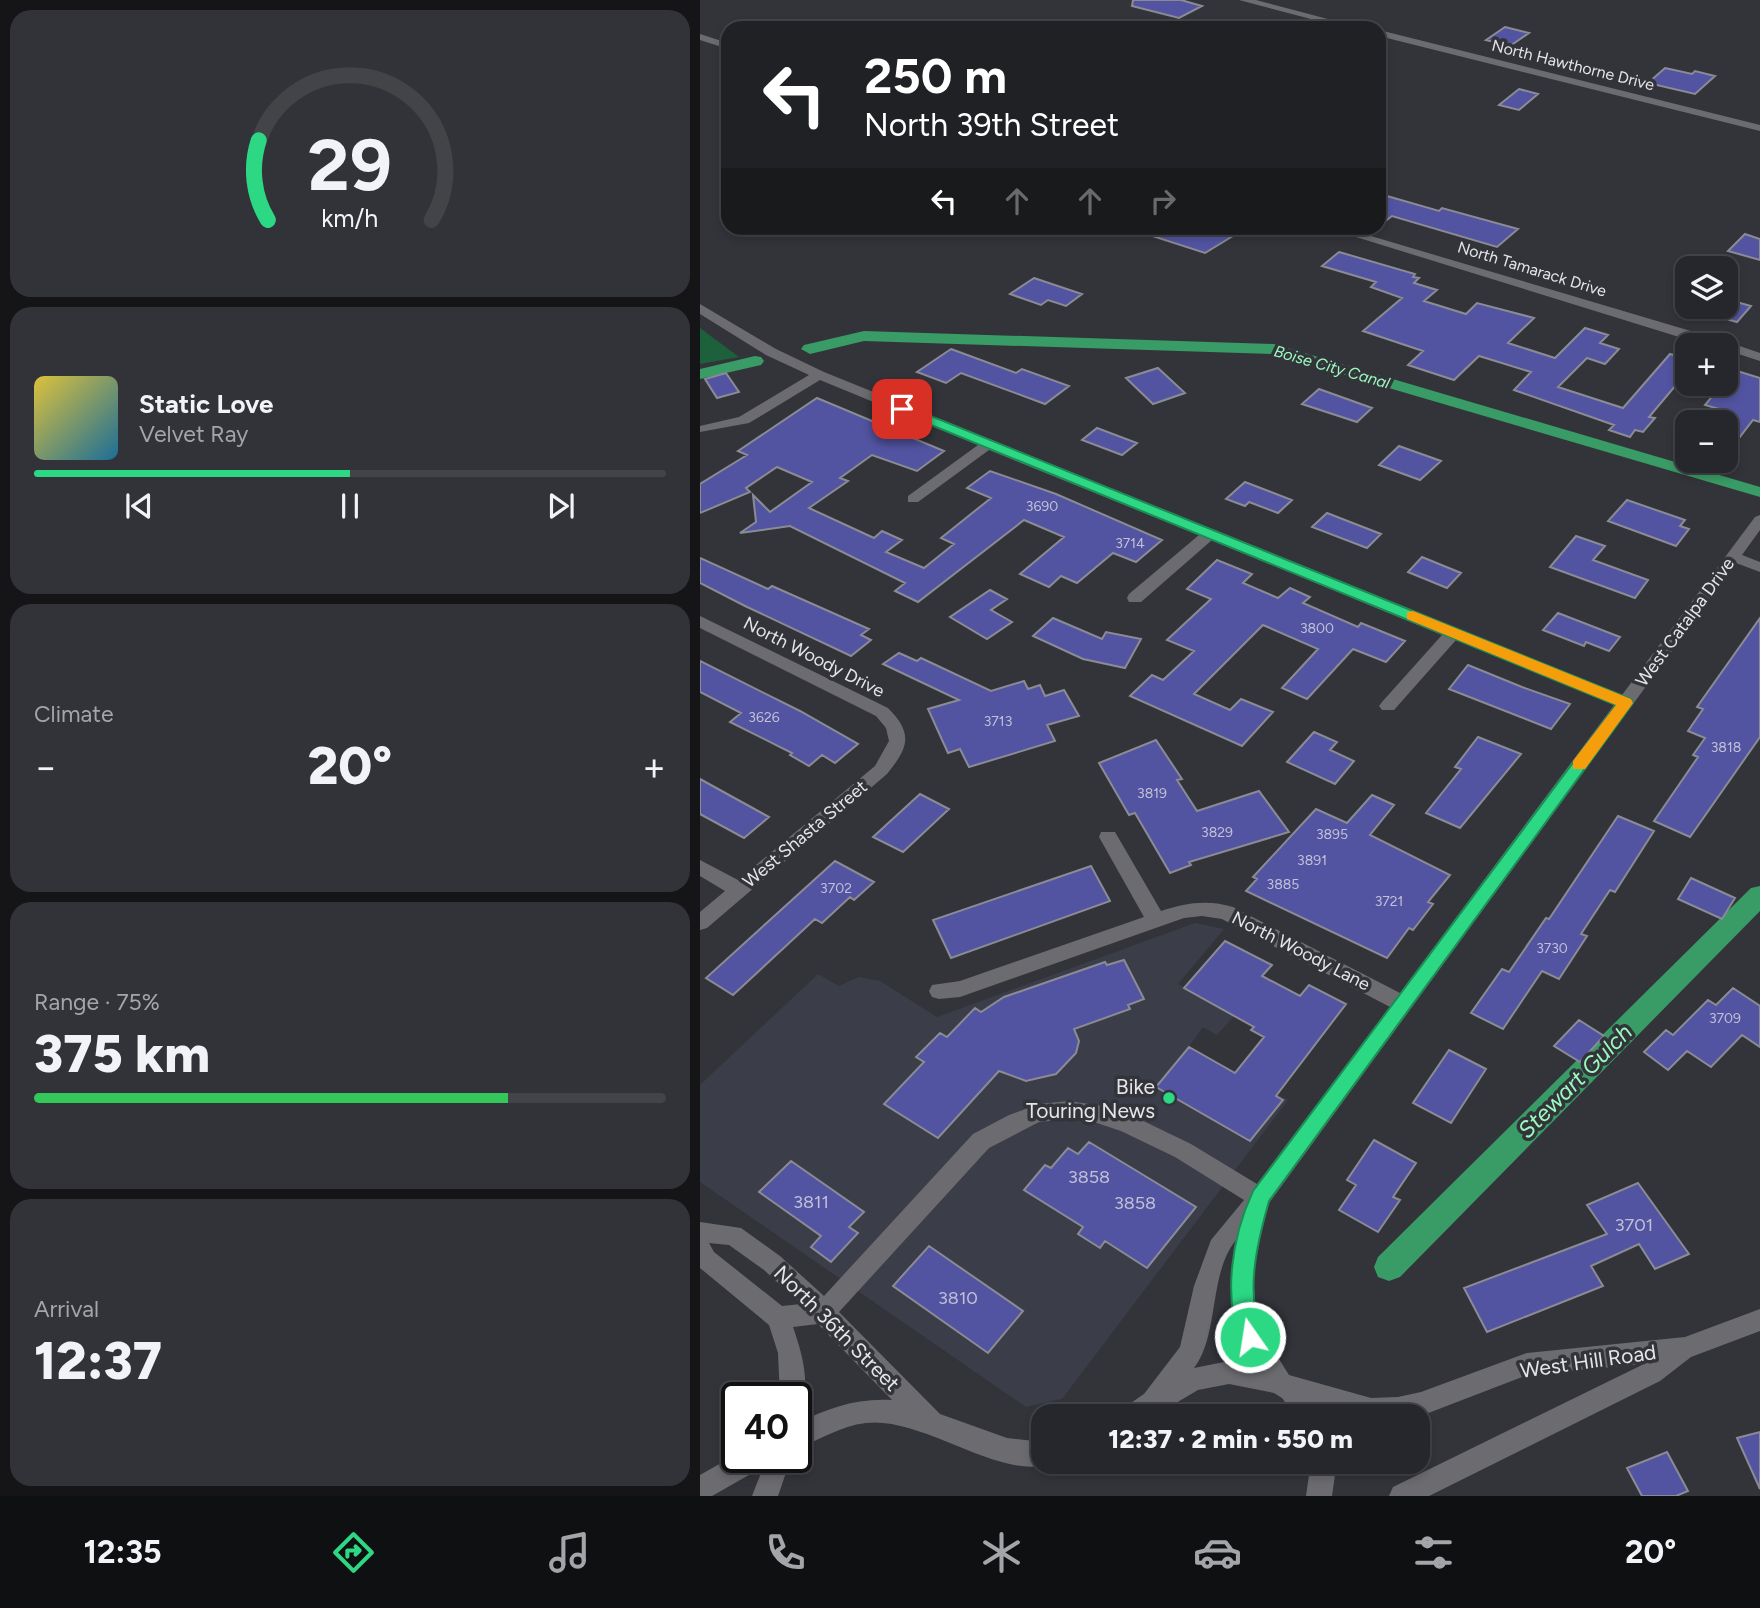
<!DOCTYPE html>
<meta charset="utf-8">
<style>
body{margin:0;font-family:Figtree,sans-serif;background:#323338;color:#f1f3f6;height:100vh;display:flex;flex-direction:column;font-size:26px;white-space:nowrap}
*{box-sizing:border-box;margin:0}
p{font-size:23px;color:#a4a5a9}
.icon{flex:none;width:38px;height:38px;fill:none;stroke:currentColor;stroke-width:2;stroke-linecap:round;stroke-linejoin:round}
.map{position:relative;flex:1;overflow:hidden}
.drawer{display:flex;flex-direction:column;gap:10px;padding:10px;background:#151518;width:700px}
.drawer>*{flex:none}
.top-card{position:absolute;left:21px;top:21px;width:665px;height:214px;border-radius:21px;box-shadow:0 4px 10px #0003,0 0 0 2px #424448;background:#202124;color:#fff;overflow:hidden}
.tools{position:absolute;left:975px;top:256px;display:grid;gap:14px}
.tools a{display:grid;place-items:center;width:63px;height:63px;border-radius:14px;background:#26272c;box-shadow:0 4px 10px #0003,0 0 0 2px #424448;font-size:35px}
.speed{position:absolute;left:21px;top:1382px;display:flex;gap:14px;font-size:35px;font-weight:700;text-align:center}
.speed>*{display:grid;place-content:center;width:91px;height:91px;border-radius:50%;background:#26272c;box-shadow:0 4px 10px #0003,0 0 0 2px #424448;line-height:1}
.speed .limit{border:4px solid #111;border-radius:10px;background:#fff;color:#111}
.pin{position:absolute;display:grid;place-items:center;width:60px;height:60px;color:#fff;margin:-30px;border-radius:14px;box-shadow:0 4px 10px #0006}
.me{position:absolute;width:77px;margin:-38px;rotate:347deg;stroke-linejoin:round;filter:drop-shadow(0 0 5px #0008)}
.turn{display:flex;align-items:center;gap:24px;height:147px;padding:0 28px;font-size:32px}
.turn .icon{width:91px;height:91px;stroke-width:2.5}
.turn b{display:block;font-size:49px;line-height:60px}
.lanes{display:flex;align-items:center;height:66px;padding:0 28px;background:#0003;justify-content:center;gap:35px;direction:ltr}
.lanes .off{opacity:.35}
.big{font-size:52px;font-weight:800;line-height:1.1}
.drawer .widget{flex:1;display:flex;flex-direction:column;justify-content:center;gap:10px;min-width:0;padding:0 24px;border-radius:21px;background:#323338}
.drawer .dial{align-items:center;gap:0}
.dial svg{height:182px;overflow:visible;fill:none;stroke:#424448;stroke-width:7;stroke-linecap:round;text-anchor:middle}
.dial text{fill:#f1f3f6;stroke:none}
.song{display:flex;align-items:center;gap:21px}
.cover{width:84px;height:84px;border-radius:10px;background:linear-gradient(135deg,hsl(50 70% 55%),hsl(200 70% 35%))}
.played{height:7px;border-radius:4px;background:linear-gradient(90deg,#2cd884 50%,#424448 50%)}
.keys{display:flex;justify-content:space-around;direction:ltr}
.heat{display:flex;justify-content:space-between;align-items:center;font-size:38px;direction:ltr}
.charge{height:10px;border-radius:5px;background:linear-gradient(90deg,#34c759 75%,#424448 0)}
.trip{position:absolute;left:331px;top:1404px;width:399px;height:70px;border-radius:21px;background:#26272c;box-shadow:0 4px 10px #0003,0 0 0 2px #424448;font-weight:800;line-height:70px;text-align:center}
.dock{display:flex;height:112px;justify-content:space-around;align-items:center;background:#0f1012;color:#a4a5a9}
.dock .icon{width:49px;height:49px}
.dock .on{color:#2cd884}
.dock b{font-size:32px;color:#f1f3f6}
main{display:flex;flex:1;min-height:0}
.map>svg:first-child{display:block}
.built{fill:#3b3d49}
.green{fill:#1d603c}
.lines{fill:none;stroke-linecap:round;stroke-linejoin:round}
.canal{fill:#399b65;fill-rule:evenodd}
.building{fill:#5254a2;stroke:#8a8b93;stroke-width:2}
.minor{fill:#6c6c70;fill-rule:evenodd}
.route{fill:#2cd884;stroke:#1d8c56;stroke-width:2}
.slow{fill:#f59e0b}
.poi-dot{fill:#2cd884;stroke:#33343a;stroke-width:2.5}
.labels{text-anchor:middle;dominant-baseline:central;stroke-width:7;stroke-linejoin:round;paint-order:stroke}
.number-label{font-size:14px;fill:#c0c0d7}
.far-street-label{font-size:16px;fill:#e4e4e9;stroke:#33343a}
.far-water-label{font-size:16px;font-style:italic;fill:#9bfabf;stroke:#33343a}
.street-label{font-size:18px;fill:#e4e4e9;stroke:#33343a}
.near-number-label{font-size:18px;fill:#c0c0d7}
.near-poi-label{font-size:21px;fill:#e4e4e9;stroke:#33343a;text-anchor:end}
.near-street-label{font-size:21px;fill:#e4e4e9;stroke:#33343a}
.near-water-label{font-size:23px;font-style:italic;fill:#9bfabf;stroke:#33343a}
</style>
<main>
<section class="drawer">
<div class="widget dial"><svg viewBox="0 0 100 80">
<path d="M14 69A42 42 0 1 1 86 69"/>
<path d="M14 69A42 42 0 0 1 10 34" stroke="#2cd884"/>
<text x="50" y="56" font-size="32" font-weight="700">29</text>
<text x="50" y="72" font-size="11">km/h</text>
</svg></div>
<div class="widget">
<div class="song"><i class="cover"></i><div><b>Static Love</b><p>Velvet Ray</p></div></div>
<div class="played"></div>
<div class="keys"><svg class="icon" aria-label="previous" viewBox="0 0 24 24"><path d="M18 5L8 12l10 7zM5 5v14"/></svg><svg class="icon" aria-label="pause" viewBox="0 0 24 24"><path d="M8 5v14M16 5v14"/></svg><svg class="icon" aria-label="next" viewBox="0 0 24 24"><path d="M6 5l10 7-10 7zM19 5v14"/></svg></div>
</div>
<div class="widget"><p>Climate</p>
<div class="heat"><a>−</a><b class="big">20°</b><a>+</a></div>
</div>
<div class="widget"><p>Range · 75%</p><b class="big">375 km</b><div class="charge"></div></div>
<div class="widget"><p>Arrival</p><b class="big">12:37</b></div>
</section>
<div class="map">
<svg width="1060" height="1496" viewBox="0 0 1060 1496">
<rect width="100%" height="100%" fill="#33343a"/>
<path class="built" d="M 495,923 L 524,929 L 478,984 L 536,1014 L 517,1035 L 503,1027 L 488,1048 L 588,1100 L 362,1399 L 326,1407 L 0,1182 L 0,1085 L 118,974 L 139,986 L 159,977 L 180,981 L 237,1017 Z"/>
<path class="green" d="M 0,328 L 39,357 L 0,364 Z"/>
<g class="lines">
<path class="canal" d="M 164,331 L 574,344 L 1060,487 L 1060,497 L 573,354 L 164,341 L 110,354 L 101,349 L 104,345 Z
M 55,356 L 61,357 L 64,361 L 61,365 L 0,379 L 0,369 Z
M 1060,886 L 1060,911 L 700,1277 L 689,1281 L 678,1277 L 674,1267 L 678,1257 L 1051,888 Z"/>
</g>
<path class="building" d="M 433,0 L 481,0 L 502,6 L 479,18 L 432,6 Z
M 805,27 L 829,33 L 810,46 L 786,40 Z
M 965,68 L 992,74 L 995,71 L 1015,76 L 995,94 L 948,83 Z
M 819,89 L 838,94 L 819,110 L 799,105 Z
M 687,196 L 739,211 L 742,208 L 818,229 L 797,247 L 692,216 L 679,226 L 679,203 Z
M 437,228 L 546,228 L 505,253 L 437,231 Z
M 1045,234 L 1060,239 L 1060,260 L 1028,251 Z
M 639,252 L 715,274 L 713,277 L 719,278 L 714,283 L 737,290 L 724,301 L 766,314 L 777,303 L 834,318 L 808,343 L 855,358 L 885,328 L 908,335 L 900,343 L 919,349 L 905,364 L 887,358 L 858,387 L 923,408 L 970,354 L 987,359 L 987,381 L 981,379 L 949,417 L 955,418 L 943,432 L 935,430 L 930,437 L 909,430 L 914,425 L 814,390 L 831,372 L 779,356 L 754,380 L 708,365 L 723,351 L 663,331 L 702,298 L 671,287 L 676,282 L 622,266 Z
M 334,278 L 382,294 L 366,306 L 348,300 L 341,305 L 310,294 Z
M 1026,299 L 1051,306 L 1037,322 L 1026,319 Z
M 251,349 L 316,373 L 322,369 L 369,386 L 345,404 L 261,373 L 246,383 L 217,372 Z
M 458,368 L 485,393 L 453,404 L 426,378 Z
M 1034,370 L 1060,378 L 1060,422 L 1053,420 L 1026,455 L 1026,411 L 1005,405 Z
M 26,373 L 39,392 L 17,398 L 5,379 Z
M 619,389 L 672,408 L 657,422 L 602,404 Z
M 117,398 L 244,451 L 217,471 L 172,455 L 140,478 L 148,481 L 109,508 L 174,538 L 182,531 L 202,540 L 186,552 L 224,568 L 254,544 L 241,538 L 291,498 L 267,488 L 290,471 L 356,494 L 462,540 L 436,562 L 413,553 L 377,583 L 361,576 L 349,587 L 320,574 L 364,537 L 324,520 L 218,602 L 195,591 L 205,583 L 90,526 L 40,533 L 56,522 L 53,495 L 70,512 L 112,482 L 77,467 L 46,488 L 50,492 L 0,513 L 0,484 L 47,455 L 38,451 Z
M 397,428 L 437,443 L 422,455 L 382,440 Z
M 699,446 L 741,461 L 720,480 L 679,465 Z
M 545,482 L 592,500 L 578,513 L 549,502 L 545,506 L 526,499 Z
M 927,500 L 985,520 L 980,526 L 989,529 L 976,546 L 908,521 Z
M 627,513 L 681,534 L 667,548 L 612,527 Z
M 876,536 L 905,546 L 893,560 L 948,580 L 935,598 L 850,567 Z
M 722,557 L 761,573 L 747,588 L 708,572 Z
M 0,558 L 68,589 L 72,586 L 169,629 L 161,635 L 171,640 L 151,656 L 45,606 L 0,583 Z
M 517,560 L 552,574 L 543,583 L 578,598 L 590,588 L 610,597 L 603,603 L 658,627 L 661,623 L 705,641 L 686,662 L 653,649 L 607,699 L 582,688 L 618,649 L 563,625 L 494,694 L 530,710 L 541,699 L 573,712 L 542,746 L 430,696 L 452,675 L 463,680 L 494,651 L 467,640 L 511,599 L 487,589 Z
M 290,590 L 307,599 L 291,610 L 312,622 L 287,639 L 250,617 Z
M 858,613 L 920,637 L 909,651 L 886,642 L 884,646 L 843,630 Z
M 353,618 L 402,639 L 406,632 L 441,639 L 425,668 L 383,659 L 333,636 Z
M 1060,618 L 1060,737 L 990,837 L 954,821 L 998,757 L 993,755 L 1005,738 L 988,731 L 1003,709 L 997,707 Z
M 199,653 L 217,661 L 221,658 L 291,691 L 324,681 L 328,689 L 340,685 L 345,696 L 364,690 L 379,716 L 347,725 L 355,741 L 269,767 L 260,749 L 248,753 L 228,709 L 259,700 L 183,664 Z
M 0,661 L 100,711 L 158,744 L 135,763 L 122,755 L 109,766 L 90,755 L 92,753 L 30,722 L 41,713 L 0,692 Z
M 768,665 L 822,687 L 870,704 L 851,729 L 749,689 Z
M 614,732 L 637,742 L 630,750 L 654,761 L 635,784 L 587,762 Z
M 778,737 L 821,754 L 760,828 L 726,813 L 761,769 L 755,767 Z
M 456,740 L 482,779 L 477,780 L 497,811 L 559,791 L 589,832 L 489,862 L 491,865 L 470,873 L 435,813 L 429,815 L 399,763 Z
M 0,779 L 69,817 L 44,838 L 0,814 Z
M 220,794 L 249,809 L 203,852 L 173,837 Z
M 672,795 L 694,805 L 670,835 L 750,875 L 728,902 L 733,904 L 713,930 L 709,928 L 687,958 L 546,891 L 557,879 L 553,877 L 616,809 L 647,823 Z
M 918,816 L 954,831 L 915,892 L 910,890 L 881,934 L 887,936 L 859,979 L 842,971 L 803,1029 L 771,1013 L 802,969 L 809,972 L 846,918 L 849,919 Z
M 135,861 L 174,882 L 154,900 L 150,897 L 122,923 L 115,919 L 33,995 L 6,978 Z
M 391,866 L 410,901 L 251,958 L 233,920 Z
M 991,878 L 1035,898 L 1022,919 L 978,899 Z
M 525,941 L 572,965 L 562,976 L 600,996 L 609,985 L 646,1004 L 576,1096 L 583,1100 L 550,1141 L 456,1087 L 489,1047 L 535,1073 L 564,1037 L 551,1030 L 554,1027 L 484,988 Z
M 424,960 L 444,999 L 428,1005 L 430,1009 L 374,1029 L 379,1041 L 376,1053 L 356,1074 L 326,1081 L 299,1071 L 238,1138 L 184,1104 L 224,1062 L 216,1057 L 240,1033 L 247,1037 L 275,1008 L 281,1012 L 304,997 L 405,962 L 407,965 Z
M 1033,988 L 1060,1006 L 1060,1047 L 1042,1035 L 1011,1067 L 987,1051 L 968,1070 L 944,1052 L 966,1030 L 973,1035 L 1008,1000 L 1016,1005 Z
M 879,1020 L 904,1036 L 880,1062 L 854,1046 Z
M 749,1050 L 786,1069 L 751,1123 L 713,1103 Z
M 674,1140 L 716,1163 L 693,1197 L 700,1200 L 678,1232 L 639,1210 L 656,1185 L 647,1180 Z
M 389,1142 L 496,1207 L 447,1268 L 405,1241 L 400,1248 L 378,1234 L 383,1227 L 324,1190 L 345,1165 L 351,1168 L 368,1148 L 378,1154 Z
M 91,1161 L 164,1212 L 149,1227 L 158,1233 L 131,1262 L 111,1247 L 121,1236 L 59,1192 Z
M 938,1183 L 989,1254 L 955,1269 L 939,1244 L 891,1266 L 903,1286 L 787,1332 L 764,1288 L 907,1234 L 887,1205 Z
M 229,1246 L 323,1311 L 288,1353 L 193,1286 Z
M 1060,1432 L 1060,1489 L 1037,1438 Z
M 967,1452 L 988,1491 L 976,1496 L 942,1496 L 927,1468 Z"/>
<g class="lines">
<path class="minor" d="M 539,0 L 556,0 L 662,28 L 645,28 Z
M 679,30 L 1060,125 L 1060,131 L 679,36 Z
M 0,34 L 28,43 L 28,49 L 0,40 Z
M 627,228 L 644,228 L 1031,343 L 1060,353 L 1060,361 L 1026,350 L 1026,345 L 1005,345 Z
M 0,304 L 76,349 L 124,372 L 922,695 L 1055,517 L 1060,515 L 1060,530 L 1042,555 L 1060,562 L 1060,572 L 1036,563 L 569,1203 C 548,1282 544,1305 589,1375 L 671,1398 L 698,1397 L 721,1392 L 827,1353 L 985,1337 L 1060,1309 L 1060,1331 L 991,1357 L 960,1381 L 729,1496 L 689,1496 L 693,1487 L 944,1364 L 827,1375 L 718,1417 L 647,1416 L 619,1408 L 622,1416 L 595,1416 L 582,1398 L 574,1393 L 529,1384 L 498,1390 L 454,1416 L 422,1416 L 425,1407 L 444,1394 L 480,1347 L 494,1286 L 511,1240 L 544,1200 L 475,1157 L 421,1131 L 397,1123 L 368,1119 L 339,1122 L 289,1148 L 139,1312 L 240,1414 L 307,1438 L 343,1442 L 343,1461 L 352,1463 C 303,1483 223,1416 166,1423 C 140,1426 120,1440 96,1449 L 96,1424 C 128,1408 156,1398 192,1400 L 118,1324 L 93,1327 C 101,1350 111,1383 101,1406 L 96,1408 L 96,1398 L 80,1398 L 78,1353 L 69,1325 L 0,1268 L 0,1222 L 41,1228 L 80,1256 L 124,1296 L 273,1134 L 309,1115 L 339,1104 L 368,1101 L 397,1105 L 433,1116 L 491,1144 L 557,1184 L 690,1007 L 522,919 L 502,916 L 484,918 L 260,997 L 239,999 L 232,997 L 229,991 L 232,985 L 260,981 L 444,917 L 399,837 L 401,832 L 415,832 L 461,911 C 485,903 508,899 533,907 L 700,993 L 914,705 L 756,640 L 694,710 L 682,710 L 679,706 L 682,702 L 742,635 L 512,540 L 441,602 L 429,602 L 427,598 L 429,594 L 499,535 L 289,450 L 218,502 L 208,502 L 208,496 L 278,445 L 120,380 L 49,423 L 0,432 L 0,426 L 39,417 L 109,375 L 66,355 L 0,314 ZM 537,1239 C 526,1286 533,1322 554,1364 L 529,1361 L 494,1368 C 520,1334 508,1272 537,1239 ZM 9,1243 L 29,1245 L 64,1270 L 101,1304 L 82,1306 L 14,1252 Z
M 0,616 L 188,708 C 214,734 208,748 187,774 L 7,928 L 0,930 L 0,912 L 25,891 L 0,876 L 0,860 L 38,880 L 175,766 L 189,741 L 186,728 L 176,716 L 0,628 Z
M 37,1454 L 37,1458 L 91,1458 L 78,1496 L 52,1496 L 66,1460 L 63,1467 L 12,1496 L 0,1496 L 0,1475 Z
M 611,1461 L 637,1461 L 632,1496 L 606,1496 Z"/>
</g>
<path class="route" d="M 197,406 L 206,406 L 931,699 L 933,703 L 569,1201 C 556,1247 546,1290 561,1337 L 558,1344 L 550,1347 L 542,1344 C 522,1298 532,1236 553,1191 L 916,705 L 197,411 Z"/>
<path class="slow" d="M 713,611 L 931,699 L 933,703 L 885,769 L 873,769 L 873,761 L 916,705 L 707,619 L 707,612 Z"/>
<circle class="poi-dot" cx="469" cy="1098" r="7"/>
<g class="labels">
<g class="number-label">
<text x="342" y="506">3690</text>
<text x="430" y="543">3714</text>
<text x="617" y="628">3800</text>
<text x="64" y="717">3626</text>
<text x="298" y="721">3713</text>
<text x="1026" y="747">3818</text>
<text x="452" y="793">3819</text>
<text x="517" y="832">3829</text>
<text x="632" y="834">3895</text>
<text x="612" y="860">3891</text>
<text x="583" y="884">3885</text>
<text x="136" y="888">3702</text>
<text x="689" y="901">3721</text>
<text x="852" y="948">3730</text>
<text x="1025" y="1018">3709</text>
</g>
<g class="far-street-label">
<text transform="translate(873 65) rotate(14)">North Hawthorne Drive</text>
<text transform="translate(832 269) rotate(17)">North Tamarack Drive</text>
</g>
<g class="far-water-label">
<text transform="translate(632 367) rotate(16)">Boise City Canal</text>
</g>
<g class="street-label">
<text transform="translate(985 622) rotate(-54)">West Catalpa Drive</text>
<text transform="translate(114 657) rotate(27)">North Woody Drive</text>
<text transform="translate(105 834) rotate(-40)">West Shasta Street</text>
<text transform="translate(601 951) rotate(27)">North Woody Lane</text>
</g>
<g class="near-number-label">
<text x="389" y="1177">3858</text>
<text x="111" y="1202">3811</text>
<text x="435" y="1203">3858</text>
<text x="934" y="1225">3701</text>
<text x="258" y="1298">3810</text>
</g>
<g class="near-poi-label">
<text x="455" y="1086">Bike<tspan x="455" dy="24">Touring News</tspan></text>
</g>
<g class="near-street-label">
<text transform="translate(137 1328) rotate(45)">North 36th Street</text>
<text transform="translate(888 1361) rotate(-8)">West Hill Road</text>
</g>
<g class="near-water-label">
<text transform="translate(875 1081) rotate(-45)">Stewart Gulch</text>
</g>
</g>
</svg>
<div class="tools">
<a><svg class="icon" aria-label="layers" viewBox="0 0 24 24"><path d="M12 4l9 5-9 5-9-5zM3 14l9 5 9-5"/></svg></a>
<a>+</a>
<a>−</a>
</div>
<div class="speed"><div class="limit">40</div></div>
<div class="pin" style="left:202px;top:409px;background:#d93025"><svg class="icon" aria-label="arrive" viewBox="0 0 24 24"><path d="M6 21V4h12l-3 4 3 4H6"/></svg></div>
<svg class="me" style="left:550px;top:1337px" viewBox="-20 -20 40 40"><circle r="17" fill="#2cd884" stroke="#fff" stroke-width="3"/><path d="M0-11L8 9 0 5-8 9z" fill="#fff"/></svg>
<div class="trip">12:37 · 2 min · 550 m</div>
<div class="top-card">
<div class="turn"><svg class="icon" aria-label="left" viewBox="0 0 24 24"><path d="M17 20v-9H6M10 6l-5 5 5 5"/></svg><div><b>250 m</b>North 39th Street</div></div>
<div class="lanes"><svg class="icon" aria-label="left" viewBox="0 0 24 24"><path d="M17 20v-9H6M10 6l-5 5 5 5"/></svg><svg class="icon off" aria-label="ahead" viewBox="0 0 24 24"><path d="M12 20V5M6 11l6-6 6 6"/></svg><svg class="icon off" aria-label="ahead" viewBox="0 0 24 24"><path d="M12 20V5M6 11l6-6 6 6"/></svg><svg class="icon off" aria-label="right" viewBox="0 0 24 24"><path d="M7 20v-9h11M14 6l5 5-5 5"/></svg></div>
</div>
</div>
</main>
<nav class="dock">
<b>12:35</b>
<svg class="icon on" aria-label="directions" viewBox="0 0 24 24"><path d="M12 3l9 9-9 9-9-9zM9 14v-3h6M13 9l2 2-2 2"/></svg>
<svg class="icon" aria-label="music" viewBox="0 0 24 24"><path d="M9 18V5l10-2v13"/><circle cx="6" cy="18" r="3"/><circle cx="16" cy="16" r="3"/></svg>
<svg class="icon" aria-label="phone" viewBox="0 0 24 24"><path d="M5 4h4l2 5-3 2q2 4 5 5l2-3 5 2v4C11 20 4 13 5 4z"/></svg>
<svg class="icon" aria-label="climate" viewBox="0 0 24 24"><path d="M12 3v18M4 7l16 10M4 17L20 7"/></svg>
<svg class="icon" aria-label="car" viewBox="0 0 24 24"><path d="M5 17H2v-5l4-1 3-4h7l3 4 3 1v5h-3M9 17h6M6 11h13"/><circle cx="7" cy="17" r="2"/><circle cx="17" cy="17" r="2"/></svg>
<svg class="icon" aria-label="filters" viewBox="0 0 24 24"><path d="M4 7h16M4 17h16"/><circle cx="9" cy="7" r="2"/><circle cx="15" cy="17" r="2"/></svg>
<b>20°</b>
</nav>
